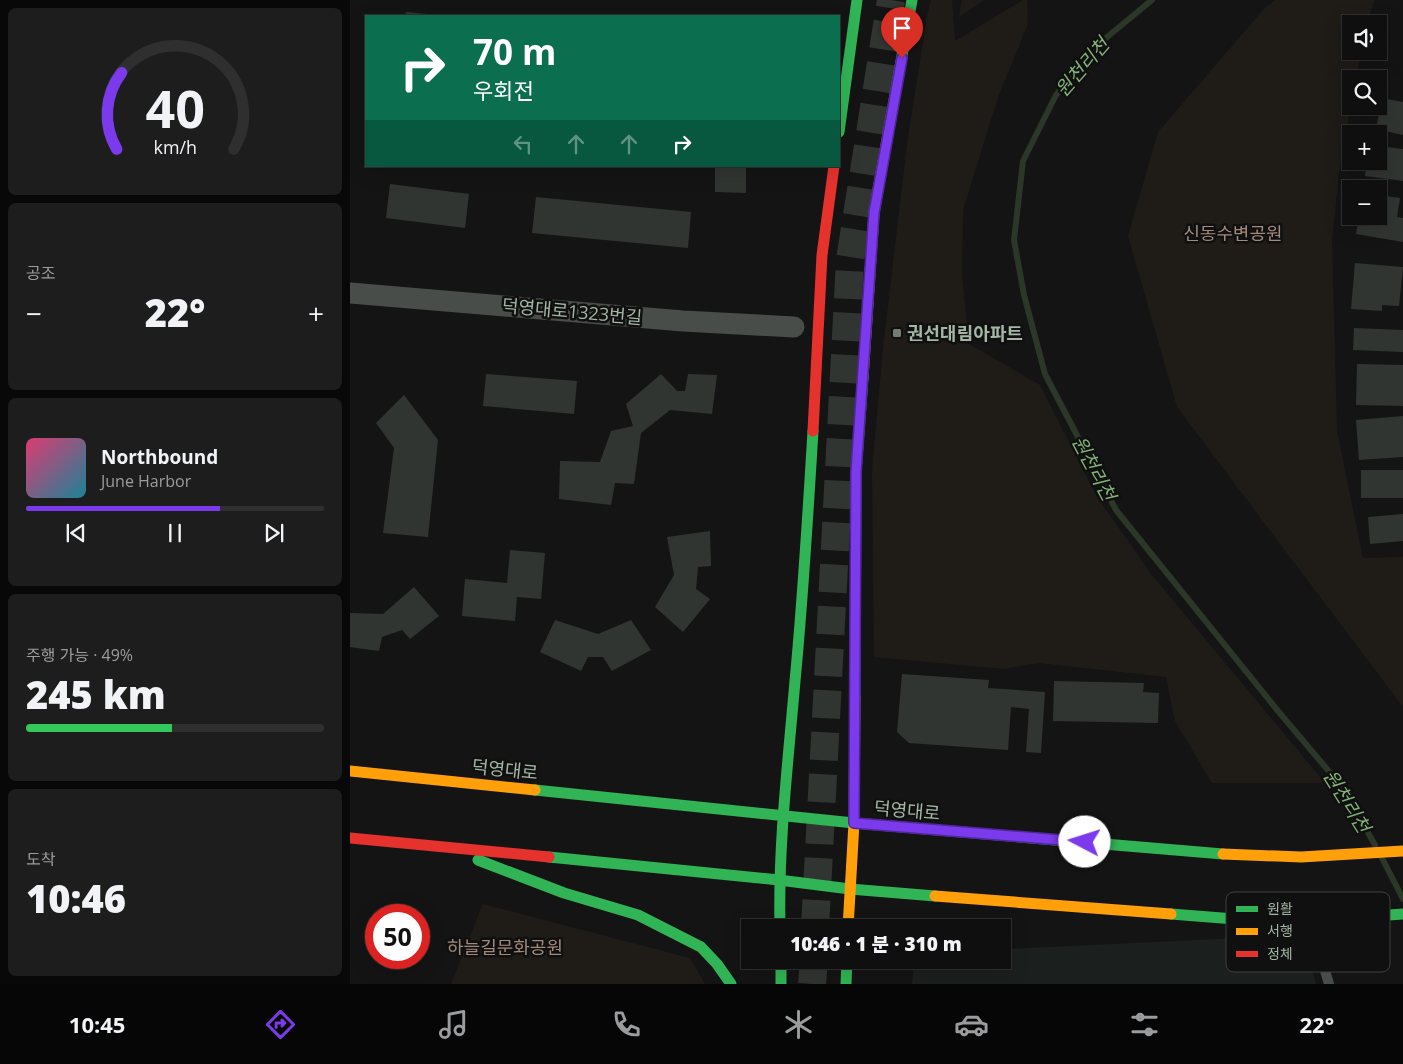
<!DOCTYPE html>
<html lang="ko">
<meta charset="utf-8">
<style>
body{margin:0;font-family:"Open Sans","Noto Sans KR",sans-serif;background:#1d1d1d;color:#f1f3f6;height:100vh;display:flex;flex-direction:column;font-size:19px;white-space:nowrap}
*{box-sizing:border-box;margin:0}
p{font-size:16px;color:#9b9c9e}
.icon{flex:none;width:28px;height:28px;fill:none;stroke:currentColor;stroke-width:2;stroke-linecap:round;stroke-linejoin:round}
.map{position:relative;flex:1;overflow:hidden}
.side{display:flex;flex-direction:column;gap:8px;padding:8px;background:#080808;width:350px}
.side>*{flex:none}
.hud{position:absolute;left:15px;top:15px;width:475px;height:152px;border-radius:0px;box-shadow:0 5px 20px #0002,0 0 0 1px #2f2f2f;background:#0b6e4f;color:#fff;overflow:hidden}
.tools{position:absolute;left:992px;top:15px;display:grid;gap:10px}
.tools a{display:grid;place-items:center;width:45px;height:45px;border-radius:0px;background:#0f0f0f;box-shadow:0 5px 20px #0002,0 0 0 1px #2f2f2f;font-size:25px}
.speed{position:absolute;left:15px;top:904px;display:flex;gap:10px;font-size:25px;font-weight:700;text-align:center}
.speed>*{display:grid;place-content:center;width:65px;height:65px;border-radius:50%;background:#0f0f0f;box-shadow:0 5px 20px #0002,0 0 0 1px #2f2f2f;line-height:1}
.speed .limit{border:8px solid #d22;background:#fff;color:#111}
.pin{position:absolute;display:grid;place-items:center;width:42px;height:42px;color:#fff;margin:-51px -21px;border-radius:50% 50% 50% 0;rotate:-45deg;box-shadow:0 0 5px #0007}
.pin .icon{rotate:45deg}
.me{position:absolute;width:55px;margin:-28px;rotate:275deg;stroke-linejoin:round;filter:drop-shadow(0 0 4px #0008)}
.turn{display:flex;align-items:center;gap:18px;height:105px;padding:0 25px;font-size:22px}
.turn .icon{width:65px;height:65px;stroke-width:2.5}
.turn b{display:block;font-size:35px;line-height:42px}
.lanes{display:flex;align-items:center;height:48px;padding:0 25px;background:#0003;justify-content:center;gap:25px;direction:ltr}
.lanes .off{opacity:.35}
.big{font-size:38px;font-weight:800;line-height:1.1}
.side .tile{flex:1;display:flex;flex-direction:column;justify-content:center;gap:8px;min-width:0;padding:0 18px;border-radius:8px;background:#1d1d1d}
.side .dial{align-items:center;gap:0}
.dial svg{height:130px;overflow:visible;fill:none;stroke:#2f2f2f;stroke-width:7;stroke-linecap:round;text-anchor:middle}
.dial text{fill:#f1f3f6;stroke:none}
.song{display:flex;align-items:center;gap:15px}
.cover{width:60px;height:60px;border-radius:8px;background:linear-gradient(135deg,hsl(340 70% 55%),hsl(190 70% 35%))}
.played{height:5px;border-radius:2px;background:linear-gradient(90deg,#7c3aed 65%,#2f2f2f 65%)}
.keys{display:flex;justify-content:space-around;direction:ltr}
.heat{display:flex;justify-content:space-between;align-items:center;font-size:28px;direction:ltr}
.charge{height:8px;border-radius:4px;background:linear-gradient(90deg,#34c759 49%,#2f2f2f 0)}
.trip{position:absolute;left:391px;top:919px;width:270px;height:50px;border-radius:0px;background:#0f0f0f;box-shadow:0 5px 20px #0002,0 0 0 1px #2f2f2f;font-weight:800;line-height:50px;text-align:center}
.menu{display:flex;height:80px;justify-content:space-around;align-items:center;background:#060606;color:#9b9c9e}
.menu .icon{width:35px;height:35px}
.menu .selected{color:#7c3aed}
.menu b{font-size:22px;color:#f1f3f6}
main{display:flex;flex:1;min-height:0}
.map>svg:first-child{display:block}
.built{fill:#1b1f1d}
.green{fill:#1f1c18}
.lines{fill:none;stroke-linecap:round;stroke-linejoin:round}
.stream{stroke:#2b3727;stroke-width:6}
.building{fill:#313531}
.secondary-tunnel{stroke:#313531;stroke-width:28;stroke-dasharray:28 14;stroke-linecap:butt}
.lane{stroke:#484d49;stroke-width:10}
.street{stroke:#484d49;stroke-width:21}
.fast{stroke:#30b455;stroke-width:11}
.slow{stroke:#ff9f0a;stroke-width:11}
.jam{stroke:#e5322d;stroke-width:11}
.route-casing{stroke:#51269a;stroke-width:12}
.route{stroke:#7c3aed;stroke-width:9}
.poi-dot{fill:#727e72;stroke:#0f100f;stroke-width:2}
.labels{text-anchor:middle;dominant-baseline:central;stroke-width:5;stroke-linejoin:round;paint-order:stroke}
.park-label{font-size:18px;fill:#a38a7a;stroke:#0f100f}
.street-label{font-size:18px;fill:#a4b7a5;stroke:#0f100f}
.poi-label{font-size:18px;font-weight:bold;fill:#a4b7a5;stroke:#0f100f;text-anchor:start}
.water-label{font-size:19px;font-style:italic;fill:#84b578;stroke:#0f100f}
.key{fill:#0f100f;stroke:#3c423c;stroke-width:1}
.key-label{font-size:14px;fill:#a4b7a5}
</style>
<main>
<section class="side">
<div class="tile dial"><svg viewBox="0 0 100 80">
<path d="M14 69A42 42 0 1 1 86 69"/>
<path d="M14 69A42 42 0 0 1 17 22" stroke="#7c3aed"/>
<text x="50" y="56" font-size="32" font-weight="700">40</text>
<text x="50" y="72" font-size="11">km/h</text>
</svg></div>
<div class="tile"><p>공조</p>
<div class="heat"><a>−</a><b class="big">22°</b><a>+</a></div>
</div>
<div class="tile">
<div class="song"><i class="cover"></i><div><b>Northbound</b><p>June Harbor</p></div></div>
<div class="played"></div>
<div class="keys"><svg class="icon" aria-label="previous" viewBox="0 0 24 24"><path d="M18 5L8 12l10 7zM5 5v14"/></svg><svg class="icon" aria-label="pause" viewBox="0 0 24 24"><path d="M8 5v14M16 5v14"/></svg><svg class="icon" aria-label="next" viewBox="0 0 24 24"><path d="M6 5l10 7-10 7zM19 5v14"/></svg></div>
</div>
<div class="tile"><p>주행 가능 · 49%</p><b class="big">245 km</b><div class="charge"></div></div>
<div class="tile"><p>도착</p><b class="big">10:46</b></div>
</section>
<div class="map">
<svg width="1053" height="984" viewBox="0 0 1053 984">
<rect width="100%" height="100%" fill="#141414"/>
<path class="built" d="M 952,935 L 966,984 L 562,984 L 564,960 L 652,960 L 653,949 Z"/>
<path class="green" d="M 581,0 L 602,0 L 605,41 L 673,0 L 677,0 L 678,24 L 648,97 L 613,210 L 612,276 L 619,344 L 690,385 L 747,497 L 802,575 L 975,783 L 862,783 L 825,721 L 816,677 L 689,663 L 654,669 L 524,657 L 522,470 L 533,348 L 557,144 L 577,16 Z
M 612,0 L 634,0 L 609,17 Z
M 925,0 L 1025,0 L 1016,24 L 1001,24 L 1001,51 L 1011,51 L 1006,79 L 1001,79 L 1001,104 L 990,164 L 982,241 L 987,431 L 1013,558 L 1053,557 L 1053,707 L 827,407 L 778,236 L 808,132 L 913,10 Z
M 133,904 L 340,958 L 355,984 L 101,984 Z"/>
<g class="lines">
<path class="stream" d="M 802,0 L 751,42 L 706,95 L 673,161 L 664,240 L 674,295 L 695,374 L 766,510 L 928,711 L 993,788 L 1025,845
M 1032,858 L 1053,899"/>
</g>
<path class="building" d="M 56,12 L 88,15 L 87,16 L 55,16 Z
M 1032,98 L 1053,102 L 1053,135 L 1026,129 Z
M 1029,146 L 1053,149 L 1053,181 L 1015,176 L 1017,161 L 1029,161 Z
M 365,166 L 396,166 L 396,193 L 365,192 Z
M 40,184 L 119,194 L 115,228 L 36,218 Z
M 1029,195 L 1050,198 L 1047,217 L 1053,218 L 1053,242 L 1006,234 L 1009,216 L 1029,216 Z
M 186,197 L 341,212 L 338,248 L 182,233 Z
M 1005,263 L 1053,267 L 1049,306 L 1032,305 L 1032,311 L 1001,309 Z
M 1004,328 L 1053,330 L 1053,352 L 1003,350 Z
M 1007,364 L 1053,365 L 1053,406 L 1006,405 Z
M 136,374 L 227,381 L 224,414 L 133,406 Z
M 311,374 L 327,391 L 335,391 L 338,374 L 367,375 L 362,414 L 320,410 L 291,433 L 284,484 L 265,483 L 261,505 L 209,499 L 210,461 L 250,462 L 261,431 L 283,426 L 276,404 Z
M 54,395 L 88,440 L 78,537 L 33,533 L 44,448 L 26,423 Z
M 1053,416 L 1053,457 L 1009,460 L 1006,420 Z
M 1011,470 L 1053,470 L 1053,498 L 1011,498 Z
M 1053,514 L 1053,541 L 1020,544 L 1018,517 Z
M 360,531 L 361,566 L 348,567 L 346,589 L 360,599 L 333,632 L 305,607 L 324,575 L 317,537 Z
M 160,550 L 195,553 L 191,599 L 167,597 L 165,621 L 112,616 L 115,579 L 157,583 Z
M 64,587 L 89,616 L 60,639 L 52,630 L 32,637 L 29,651 L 0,647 L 0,613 L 33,614 Z
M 205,620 L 248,634 L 281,620 L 301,650 L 262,671 L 253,657 L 238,657 L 231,671 L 190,652 Z
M 552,674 L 639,680 L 638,688 L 695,692 L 691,753 L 676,752 L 679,709 L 661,707 L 658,750 L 559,743 L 547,732 Z
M 704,681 L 794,683 L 793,692 L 809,693 L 808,723 L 703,721 Z"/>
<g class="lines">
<path class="secondary-tunnel" d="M 465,928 L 500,260 L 541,0
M 462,984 L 464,960"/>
<path class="lane" d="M 956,922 L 968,947 L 979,984"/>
<path class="street" d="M 0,293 L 333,321 L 444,327"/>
<path class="fast" d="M 489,132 L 507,0
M 533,162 L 562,0
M 505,697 L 506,472 L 513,378
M 185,790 L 504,823 L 873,854
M 199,857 L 429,880 L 500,889 L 585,896
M 128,860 L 214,893 L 288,915 L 351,947 L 367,964 L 381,984
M 821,914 L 910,921 L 956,921 L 1053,914
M 430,928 C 428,845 438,763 445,681 C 453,598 458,514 463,431
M 431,960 L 431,984
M 496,984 L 497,960"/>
<path class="slow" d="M 513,378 L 524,213 L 533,162
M 0,771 L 185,790
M 873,854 L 951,857 L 1053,851
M 585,896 L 821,914
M 498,928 L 504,823 L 505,697"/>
<path class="jam" d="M 463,431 L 472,255 L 484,166
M 0,838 L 199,857"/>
</g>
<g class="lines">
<g class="route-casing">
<path id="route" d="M 552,58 L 524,213 L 506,472 L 504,823 L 735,842"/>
</g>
<use href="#route" class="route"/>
</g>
<rect class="poi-dot" x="542" y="328" width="10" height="10" rx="2.5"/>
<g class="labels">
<g class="park-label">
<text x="883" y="233">신동수변공원</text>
<text x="155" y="947">하늘길문화공원</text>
</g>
<g class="street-label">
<text transform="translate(222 311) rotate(5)">덕영대로1323번길</text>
<text transform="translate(155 769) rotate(6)">덕영대로</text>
<text transform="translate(557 810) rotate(5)">덕영대로</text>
</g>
<g class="poi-label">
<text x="557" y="333">권선대림아파트</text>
</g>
<g class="water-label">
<text transform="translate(732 67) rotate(-49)">원천리천</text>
<text transform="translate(744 468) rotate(62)">원천리천</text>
<text transform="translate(997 801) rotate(58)">원천리천</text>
</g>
</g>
<rect x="876" y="892" width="164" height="80" rx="8" class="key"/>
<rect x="886" y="906" width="22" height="6" fill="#30b455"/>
<rect x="886" y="928" width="22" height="7" fill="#ff9f0a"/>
<rect x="886" y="951" width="22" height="6" fill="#e5322d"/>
<g class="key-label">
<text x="917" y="914">원활</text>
<text x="917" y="936">서행</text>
<text x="917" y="959">정체</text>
</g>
</svg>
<div class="tools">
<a><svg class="icon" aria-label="sound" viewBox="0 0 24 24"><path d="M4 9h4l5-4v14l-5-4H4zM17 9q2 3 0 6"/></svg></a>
<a><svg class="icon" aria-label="search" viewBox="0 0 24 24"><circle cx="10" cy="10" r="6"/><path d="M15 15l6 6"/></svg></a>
<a>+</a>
<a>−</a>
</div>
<div class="speed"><div class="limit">50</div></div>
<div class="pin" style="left:552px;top:58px;background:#d93025"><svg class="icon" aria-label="arrive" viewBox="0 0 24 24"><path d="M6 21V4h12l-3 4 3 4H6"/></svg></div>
<svg class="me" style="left:735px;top:842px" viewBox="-20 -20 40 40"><circle r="19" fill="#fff"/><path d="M0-13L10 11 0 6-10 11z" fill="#7c3aed"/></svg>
<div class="trip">10:46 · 1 분 · 310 m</div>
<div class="hud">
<div class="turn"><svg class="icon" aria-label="right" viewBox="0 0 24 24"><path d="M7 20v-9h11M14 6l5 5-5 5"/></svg><div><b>70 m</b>우회전</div></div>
<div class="lanes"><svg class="icon off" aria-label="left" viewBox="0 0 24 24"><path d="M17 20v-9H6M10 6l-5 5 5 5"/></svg><svg class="icon off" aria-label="ahead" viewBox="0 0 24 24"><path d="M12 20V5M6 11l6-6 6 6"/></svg><svg class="icon off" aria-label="ahead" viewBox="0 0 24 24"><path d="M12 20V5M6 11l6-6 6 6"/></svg><svg class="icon" aria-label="right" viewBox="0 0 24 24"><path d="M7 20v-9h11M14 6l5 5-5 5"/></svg></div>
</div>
</div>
</main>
<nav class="menu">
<b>10:45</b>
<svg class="icon selected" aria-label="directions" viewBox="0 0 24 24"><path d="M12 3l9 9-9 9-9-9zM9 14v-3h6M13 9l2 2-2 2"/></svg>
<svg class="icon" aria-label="music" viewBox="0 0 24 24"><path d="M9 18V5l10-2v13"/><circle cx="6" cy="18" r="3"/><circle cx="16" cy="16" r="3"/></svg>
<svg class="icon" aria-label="phone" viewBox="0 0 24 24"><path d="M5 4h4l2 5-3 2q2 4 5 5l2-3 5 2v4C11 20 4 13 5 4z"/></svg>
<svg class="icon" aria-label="climate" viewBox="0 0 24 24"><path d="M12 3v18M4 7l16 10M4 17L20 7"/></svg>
<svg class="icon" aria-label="car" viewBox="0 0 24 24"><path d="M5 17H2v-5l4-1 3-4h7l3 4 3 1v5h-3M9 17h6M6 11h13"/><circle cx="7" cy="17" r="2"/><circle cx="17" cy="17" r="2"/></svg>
<svg class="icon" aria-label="filters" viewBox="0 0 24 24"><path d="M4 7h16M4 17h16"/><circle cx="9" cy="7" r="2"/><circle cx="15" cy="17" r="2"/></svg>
<b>22°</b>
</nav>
